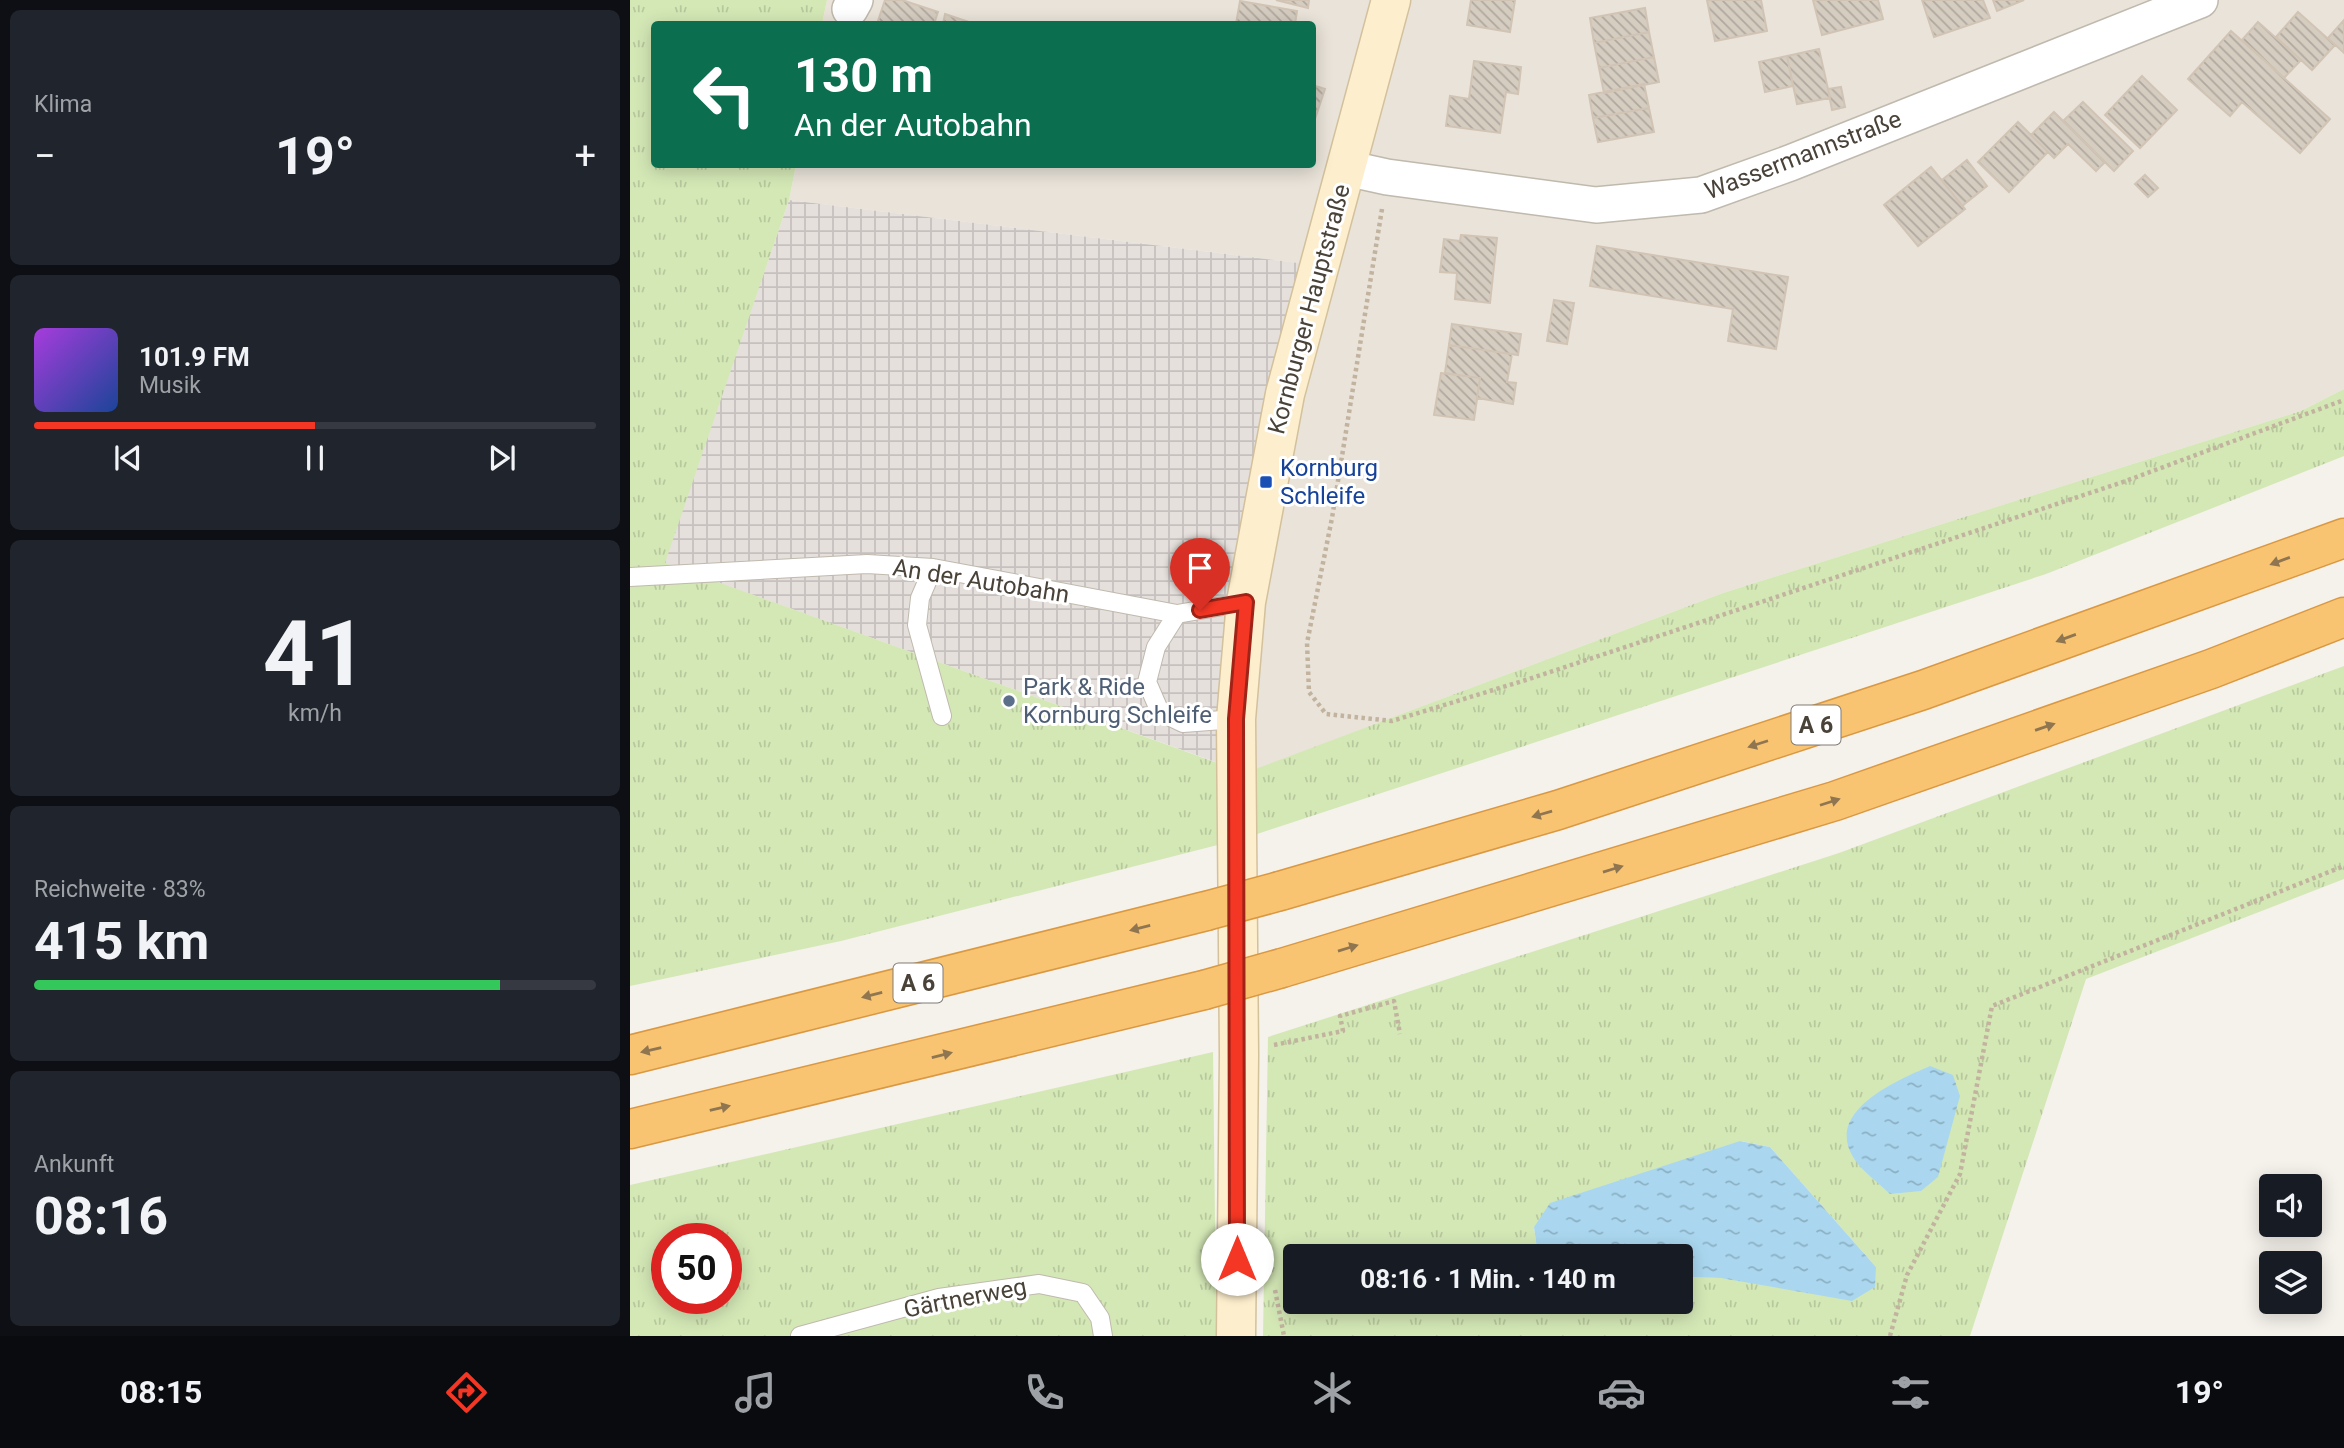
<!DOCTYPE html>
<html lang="de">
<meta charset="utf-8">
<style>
body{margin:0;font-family:Roboto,sans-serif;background:#20242c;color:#f1f3f6;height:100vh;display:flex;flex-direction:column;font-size:26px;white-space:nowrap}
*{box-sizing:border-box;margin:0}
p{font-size:23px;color:#9ea1a6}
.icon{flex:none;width:38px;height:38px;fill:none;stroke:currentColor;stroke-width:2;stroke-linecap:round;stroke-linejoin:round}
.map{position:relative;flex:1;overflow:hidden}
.drawer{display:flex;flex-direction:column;gap:10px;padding:10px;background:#0d0f14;width:630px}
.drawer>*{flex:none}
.hud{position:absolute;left:21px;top:21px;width:665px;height:147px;border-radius:7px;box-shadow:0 4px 18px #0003;background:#0b6e4f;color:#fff;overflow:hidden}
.buttons{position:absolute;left:1629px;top:1174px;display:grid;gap:14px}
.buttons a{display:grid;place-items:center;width:63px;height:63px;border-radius:7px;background:#171b24;box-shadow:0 4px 18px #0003;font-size:35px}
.speed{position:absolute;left:21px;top:1223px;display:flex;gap:14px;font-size:35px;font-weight:700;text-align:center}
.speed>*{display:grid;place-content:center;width:91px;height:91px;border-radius:50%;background:#171b24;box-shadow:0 4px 18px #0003;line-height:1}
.speed .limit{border:10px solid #d22;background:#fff;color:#111}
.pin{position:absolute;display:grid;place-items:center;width:60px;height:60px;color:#fff;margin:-72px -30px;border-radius:50% 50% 50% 0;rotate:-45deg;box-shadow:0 0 7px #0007}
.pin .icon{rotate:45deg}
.me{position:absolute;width:77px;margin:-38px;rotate:0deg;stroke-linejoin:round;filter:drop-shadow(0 0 5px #0008)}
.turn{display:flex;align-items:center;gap:24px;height:147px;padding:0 28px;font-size:32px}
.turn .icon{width:91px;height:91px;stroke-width:2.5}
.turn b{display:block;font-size:49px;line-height:60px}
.big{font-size:52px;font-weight:700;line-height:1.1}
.drawer .widget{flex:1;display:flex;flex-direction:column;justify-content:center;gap:10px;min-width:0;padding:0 24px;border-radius:10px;background:#20242c}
.drawer .dial{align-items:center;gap:0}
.dial b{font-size:91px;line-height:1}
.song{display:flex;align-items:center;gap:21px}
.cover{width:84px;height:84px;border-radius:10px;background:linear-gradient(135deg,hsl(280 70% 55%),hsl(220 70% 35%))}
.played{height:7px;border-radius:4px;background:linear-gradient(90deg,#f43624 50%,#363941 50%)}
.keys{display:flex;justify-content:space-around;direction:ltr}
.heat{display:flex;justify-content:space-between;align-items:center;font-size:38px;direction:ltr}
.charge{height:10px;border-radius:5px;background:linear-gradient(90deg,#34c759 83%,#363941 0)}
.trip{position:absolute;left:653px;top:1244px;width:410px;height:70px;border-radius:7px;background:#171b24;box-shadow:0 4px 18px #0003;font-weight:700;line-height:70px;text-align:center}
.dock{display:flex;height:112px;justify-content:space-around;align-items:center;background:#090b0e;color:#9ea1a6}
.dock .icon{width:49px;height:49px}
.dock .selected{color:#f43624}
.dock b{font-size:32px;color:#f1f3f6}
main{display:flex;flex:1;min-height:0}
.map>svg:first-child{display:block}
.residential{fill:#e9e3d9}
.industrial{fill:url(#industrial-grid)}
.grass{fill:url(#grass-tufts);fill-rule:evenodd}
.water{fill:url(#water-ripples)}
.building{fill:url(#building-back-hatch);stroke:#d1c4b4;stroke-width:2}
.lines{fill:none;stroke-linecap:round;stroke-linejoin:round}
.lane-casing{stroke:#c0b9ae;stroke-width:20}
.street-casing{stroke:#c0b9ae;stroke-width:38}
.secondary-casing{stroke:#d3c19c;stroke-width:41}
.highway-casing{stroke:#da9841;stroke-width:41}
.path{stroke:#c2b39f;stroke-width:4.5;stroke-dasharray:3.5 3.5;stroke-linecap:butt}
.lane{stroke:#fff;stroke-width:18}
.street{stroke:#fff;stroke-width:35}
.secondary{stroke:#fdeecd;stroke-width:38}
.highway{stroke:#f9c472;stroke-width:38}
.highway-bridge-casing{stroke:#da9841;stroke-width:41;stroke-linecap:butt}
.highway-bridge{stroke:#f9c472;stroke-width:38}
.oneway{fill:#8f7650}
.route-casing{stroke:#9f2317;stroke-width:18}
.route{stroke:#f43624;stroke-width:12}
.transit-dot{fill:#1a4fb4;stroke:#fff;stroke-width:2.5}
.service-dot{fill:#5c6f8a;stroke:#fff;stroke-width:2.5}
.labels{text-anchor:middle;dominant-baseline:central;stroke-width:6;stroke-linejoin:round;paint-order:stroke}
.shield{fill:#fff;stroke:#807b74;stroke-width:2}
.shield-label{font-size:23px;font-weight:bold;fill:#494239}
.street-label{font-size:24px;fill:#494239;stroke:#fff}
.transit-label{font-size:24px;fill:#164399;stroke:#fff;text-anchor:start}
.service-label{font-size:24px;fill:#4e5e75;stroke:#fff;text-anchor:start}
</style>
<main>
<section class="drawer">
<div class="widget"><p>Klima</p>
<div class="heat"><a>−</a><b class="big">19°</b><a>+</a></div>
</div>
<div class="widget">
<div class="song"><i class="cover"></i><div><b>101.9 FM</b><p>Musik</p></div></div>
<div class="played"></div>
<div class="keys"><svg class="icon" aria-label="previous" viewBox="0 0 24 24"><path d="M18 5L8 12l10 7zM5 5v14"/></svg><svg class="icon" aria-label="pause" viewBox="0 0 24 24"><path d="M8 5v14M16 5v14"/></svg><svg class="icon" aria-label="next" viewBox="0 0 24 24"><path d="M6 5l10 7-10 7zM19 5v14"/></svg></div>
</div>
<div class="widget dial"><b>41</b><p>km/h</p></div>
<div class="widget"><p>Reichweite · 83%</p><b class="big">415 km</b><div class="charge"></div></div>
<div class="widget"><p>Ankunft</p><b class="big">08:16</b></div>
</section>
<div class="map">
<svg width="1714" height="1336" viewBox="0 0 1714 1336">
<defs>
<pattern id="industrial-grid" width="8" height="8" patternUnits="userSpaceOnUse" patternTransform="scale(1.75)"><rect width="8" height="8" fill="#e5e0dc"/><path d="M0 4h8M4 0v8" fill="none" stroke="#c6c1be"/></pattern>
<pattern id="grass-tufts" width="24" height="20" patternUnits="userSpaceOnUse" patternTransform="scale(1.75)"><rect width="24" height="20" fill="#d4e8b6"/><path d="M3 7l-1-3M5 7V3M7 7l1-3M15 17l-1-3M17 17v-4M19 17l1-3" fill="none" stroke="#b8c89d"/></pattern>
<pattern id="water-ripples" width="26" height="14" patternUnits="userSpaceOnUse" patternTransform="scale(1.75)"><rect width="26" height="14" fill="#aad7ef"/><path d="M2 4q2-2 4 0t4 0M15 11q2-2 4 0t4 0" fill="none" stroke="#8cb0c3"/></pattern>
<pattern id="building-back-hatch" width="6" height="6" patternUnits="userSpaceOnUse" patternTransform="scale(1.75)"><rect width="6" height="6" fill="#d6cdc1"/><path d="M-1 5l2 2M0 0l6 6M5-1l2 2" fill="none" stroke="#b0a89e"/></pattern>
</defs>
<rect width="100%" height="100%" fill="#f5f1eb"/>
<path class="residential" d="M 197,0 L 1714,0 L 1714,389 L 1671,411 L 1093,593 L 616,773 L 627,551 L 677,264 L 159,200 L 166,165 L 682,164 L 682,24 L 192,24 Z"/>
<path class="industrial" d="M 159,200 L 677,264 L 627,551 L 616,773 L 34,563 Z"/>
<path class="grass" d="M 0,0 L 197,0 L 192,24 L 24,24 L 24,164 L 166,165 L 159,200 L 35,563 L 615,773 L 1093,593 L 1671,411 L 1714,389 L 1714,456 L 1416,574 L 615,838 L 211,941 L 0,986 Z
M 1714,666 L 1714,879 L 1456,979 L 1340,1336 L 633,1336 L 638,1037 L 1209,853 ZM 1111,1141 L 1140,1147 L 1246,1267 L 1091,1278 L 1050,1277 L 1050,1302 L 665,1302 L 665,1256 L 908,1256 L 904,1227 Z
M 583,1052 L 586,1307 L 591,1336 L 0,1336 L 0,1185 ZM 37,1239 L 96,1239 L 96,1298 L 37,1298 Z"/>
<path class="water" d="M 1300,1066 L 1323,1075 L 1330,1096 L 1308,1177 L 1291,1191 L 1260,1194 C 1249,1183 1234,1173 1225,1160 C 1192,1112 1266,1081 1300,1066 Z
M 1110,1141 L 1140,1147 L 1246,1267 L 1245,1287 L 1222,1301 L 1091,1278 L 1050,1277 L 1050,1256 L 908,1256 L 904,1227 L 920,1203 Z"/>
<path class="building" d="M 255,0 L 272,0 L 308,12 L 304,24 L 247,24 Z
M 646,0 L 679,0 L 678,8 Z
M 841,0 L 885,0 L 880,32 L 837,25 Z
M 1077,0 L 1131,0 L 1137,31 L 1085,41 Z
M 1183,0 L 1248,0 L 1253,19 L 1192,35 Z
M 1292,0 L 1353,0 L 1360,18 L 1304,37 Z
M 1363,0 L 1394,0 L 1367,11 Z
M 610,1 L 667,11 L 665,24 L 606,24 Z
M 1015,8 L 1019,32 L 964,43 L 960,18 Z
M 1668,12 L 1705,45 L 1682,70 L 1646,37 Z
M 315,14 L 339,22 L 339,24 L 313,24 Z
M 1714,20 L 1714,53 L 1698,38 Z
M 1628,22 L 1671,60 L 1654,78 L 1612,40 Z
M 1601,31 L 1700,119 L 1670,153 L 1612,102 L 1600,116 L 1558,79 Z
M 1019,32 L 1024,57 L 969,68 L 964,43 Z
M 1189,49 L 1200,98 L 1167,104 L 1157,56 Z
M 1157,56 L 1163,86 L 1135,92 L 1129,62 Z
M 1024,57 L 1029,82 L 974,93 L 969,68 Z
M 844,61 L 891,67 L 888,94 L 876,92 L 870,133 L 816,126 L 820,96 L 839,99 Z
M 1512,76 L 1547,110 L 1510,148 L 1475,115 Z
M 1014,84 L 1019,108 L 963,118 L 959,95 Z
M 682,85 L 695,89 L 682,128 Z
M 1211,87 L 1215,107 L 1202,110 L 1198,89 Z
M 1453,102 L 1503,151 L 1484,171 L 1433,121 Z
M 1019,108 L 1024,132 L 968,142 L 963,118 Z
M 1424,112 L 1475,162 L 1466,171 L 1438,144 L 1424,158 L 1401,135 Z
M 1388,122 L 1418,152 L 1379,192 L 1348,162 Z
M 1337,160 L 1357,186 L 1332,206 L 1312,180 Z
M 1301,167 L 1335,209 L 1288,246 L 1254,205 Z
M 1515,175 L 1528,188 L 1518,197 L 1505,184 Z
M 831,235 L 867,238 L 860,303 L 825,299 L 827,273 L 810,272 L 814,239 L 830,241 Z
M 967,246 L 1158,277 L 1146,349 L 1098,341 L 1103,309 L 960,286 Z
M 924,300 L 944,303 L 937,344 L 917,341 Z
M 822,324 L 891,334 L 888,355 L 819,345 Z
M 819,345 L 882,354 L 877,382 L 886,383 L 883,404 L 847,398 L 850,378 L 815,373 Z
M 811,373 L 850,378 L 844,420 L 804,415 Z"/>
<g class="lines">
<g class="lane-casing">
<path id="lane" d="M 303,568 L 290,598 L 287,625 L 312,716
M 0,577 L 237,564 L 303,568 L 547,614 L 616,602
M 547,614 L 526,647 L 517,682 L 530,712 L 553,723 L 606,719
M 170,1336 L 309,1298 L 409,1284 L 453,1293 L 470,1318 L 473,1336"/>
</g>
<g class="street-casing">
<path id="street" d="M 220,9 L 225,0
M 716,168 L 757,177 L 966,205 L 1071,195 L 1160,163 L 1570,0"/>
</g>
<g class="secondary-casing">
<path id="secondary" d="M 606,1336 L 609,1055 L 606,719 L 616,602 L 655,394 L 761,0"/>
</g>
<g class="highway-casing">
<path id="highway" d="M 650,891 L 928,810 L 1293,690 L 1714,538
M 652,968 L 1205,801 L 1581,669 L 1714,617
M 0,1055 L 576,911
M 0,1129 L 574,990"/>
</g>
<path class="path" d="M 752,209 L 702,518 L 677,643 L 679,692 L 696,714 L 762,721 L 899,679 L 1493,482 L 1714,400
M 644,1045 L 713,1031 L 710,1016 L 764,1001 L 770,1034
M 645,1290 L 654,1336
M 1260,1336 L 1277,1275 L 1330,1174 L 1362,1006 L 1714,866"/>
<use href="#lane" class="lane"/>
<use href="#street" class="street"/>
<use href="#secondary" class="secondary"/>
<use href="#highway" class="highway"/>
<g class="highway-bridge-casing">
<path id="highway-bridge" d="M 576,911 L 650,891
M 574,990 L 652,968"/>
</g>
<use href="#highway-bridge" class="highway-bridge"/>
</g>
<defs><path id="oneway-solid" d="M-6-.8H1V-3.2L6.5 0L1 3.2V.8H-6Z" transform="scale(1.75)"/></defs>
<g class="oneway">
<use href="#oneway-solid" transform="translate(1650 561) rotate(160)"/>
<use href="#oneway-solid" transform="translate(1436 638) rotate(160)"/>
<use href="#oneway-solid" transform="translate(1415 727) rotate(-19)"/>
<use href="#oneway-solid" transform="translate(1128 744) rotate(162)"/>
<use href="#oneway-solid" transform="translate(1200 802) rotate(-18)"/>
<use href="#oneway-solid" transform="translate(912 814) rotate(164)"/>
<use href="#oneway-solid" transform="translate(983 869) rotate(-17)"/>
<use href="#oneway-solid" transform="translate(510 928) rotate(166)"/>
<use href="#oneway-solid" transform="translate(718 948) rotate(-17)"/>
<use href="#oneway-solid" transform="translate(242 995) rotate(166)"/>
<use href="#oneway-solid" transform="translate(21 1050) rotate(167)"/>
<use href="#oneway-solid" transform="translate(312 1055) rotate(-14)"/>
<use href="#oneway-solid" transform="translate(90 1108) rotate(-13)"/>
</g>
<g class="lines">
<g class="route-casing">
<path id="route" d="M 570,610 L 616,602 L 606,719 L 607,1259"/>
</g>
<use href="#route" class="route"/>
</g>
<rect class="transit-dot" x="629" y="475" width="14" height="14" rx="3.5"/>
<circle class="service-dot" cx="379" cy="701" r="7"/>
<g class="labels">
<g class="shield">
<rect x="1161.5" y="705.5" width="49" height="39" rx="5"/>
<rect x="263.5" y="963.5" width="49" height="39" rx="5"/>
</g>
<g class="shield-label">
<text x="1186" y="725">A 6</text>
<text x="288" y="983">A 6</text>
</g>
<g class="street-label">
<text transform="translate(1173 155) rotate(-21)">Wassermannstraße</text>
<text transform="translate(679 309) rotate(-75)">Kornburger Hauptstraße</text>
<text transform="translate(351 581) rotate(9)">An der Autobahn</text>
<text transform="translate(335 1298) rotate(-11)">Gärtnerweg</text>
</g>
<g class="transit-label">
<text x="650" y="468">Kornburg<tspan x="650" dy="28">Schleife</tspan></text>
</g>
<g class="service-label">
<text x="393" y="687">Park &amp; Ride<tspan x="393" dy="28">Kornburg Schleife</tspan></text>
</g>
</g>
</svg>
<div class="buttons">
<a><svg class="icon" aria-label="sound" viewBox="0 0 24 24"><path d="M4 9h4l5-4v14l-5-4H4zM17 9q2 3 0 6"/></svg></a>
<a><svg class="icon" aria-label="layers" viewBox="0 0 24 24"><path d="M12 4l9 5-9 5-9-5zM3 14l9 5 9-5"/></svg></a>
</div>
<div class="speed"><div class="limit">50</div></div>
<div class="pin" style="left:570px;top:610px;background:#d93025"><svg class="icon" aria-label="arrive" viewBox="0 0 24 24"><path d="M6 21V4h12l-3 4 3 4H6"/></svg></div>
<svg class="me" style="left:607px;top:1259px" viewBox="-20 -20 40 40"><circle r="19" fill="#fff"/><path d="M0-13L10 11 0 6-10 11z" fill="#f43624"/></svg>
<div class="trip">08:16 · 1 Min. · 140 m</div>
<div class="hud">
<div class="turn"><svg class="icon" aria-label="left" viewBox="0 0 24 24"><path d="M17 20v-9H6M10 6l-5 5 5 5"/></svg><div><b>130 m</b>An der Autobahn</div></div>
</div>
</div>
</main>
<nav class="dock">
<b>08:15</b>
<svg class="icon selected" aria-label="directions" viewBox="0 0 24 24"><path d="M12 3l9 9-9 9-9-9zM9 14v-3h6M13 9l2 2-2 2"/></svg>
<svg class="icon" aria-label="music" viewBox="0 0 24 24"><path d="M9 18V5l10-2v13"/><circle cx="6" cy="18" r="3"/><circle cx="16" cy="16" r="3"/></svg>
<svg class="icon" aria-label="phone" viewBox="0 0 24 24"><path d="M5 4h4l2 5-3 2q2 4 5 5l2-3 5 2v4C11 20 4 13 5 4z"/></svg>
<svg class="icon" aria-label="climate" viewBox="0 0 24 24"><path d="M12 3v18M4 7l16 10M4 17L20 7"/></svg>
<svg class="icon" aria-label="car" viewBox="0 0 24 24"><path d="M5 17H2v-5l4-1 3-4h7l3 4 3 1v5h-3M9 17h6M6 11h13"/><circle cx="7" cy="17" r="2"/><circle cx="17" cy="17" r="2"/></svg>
<svg class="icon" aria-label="filters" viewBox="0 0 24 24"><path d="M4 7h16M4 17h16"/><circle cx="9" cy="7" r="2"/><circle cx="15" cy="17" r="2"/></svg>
<b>19°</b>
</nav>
